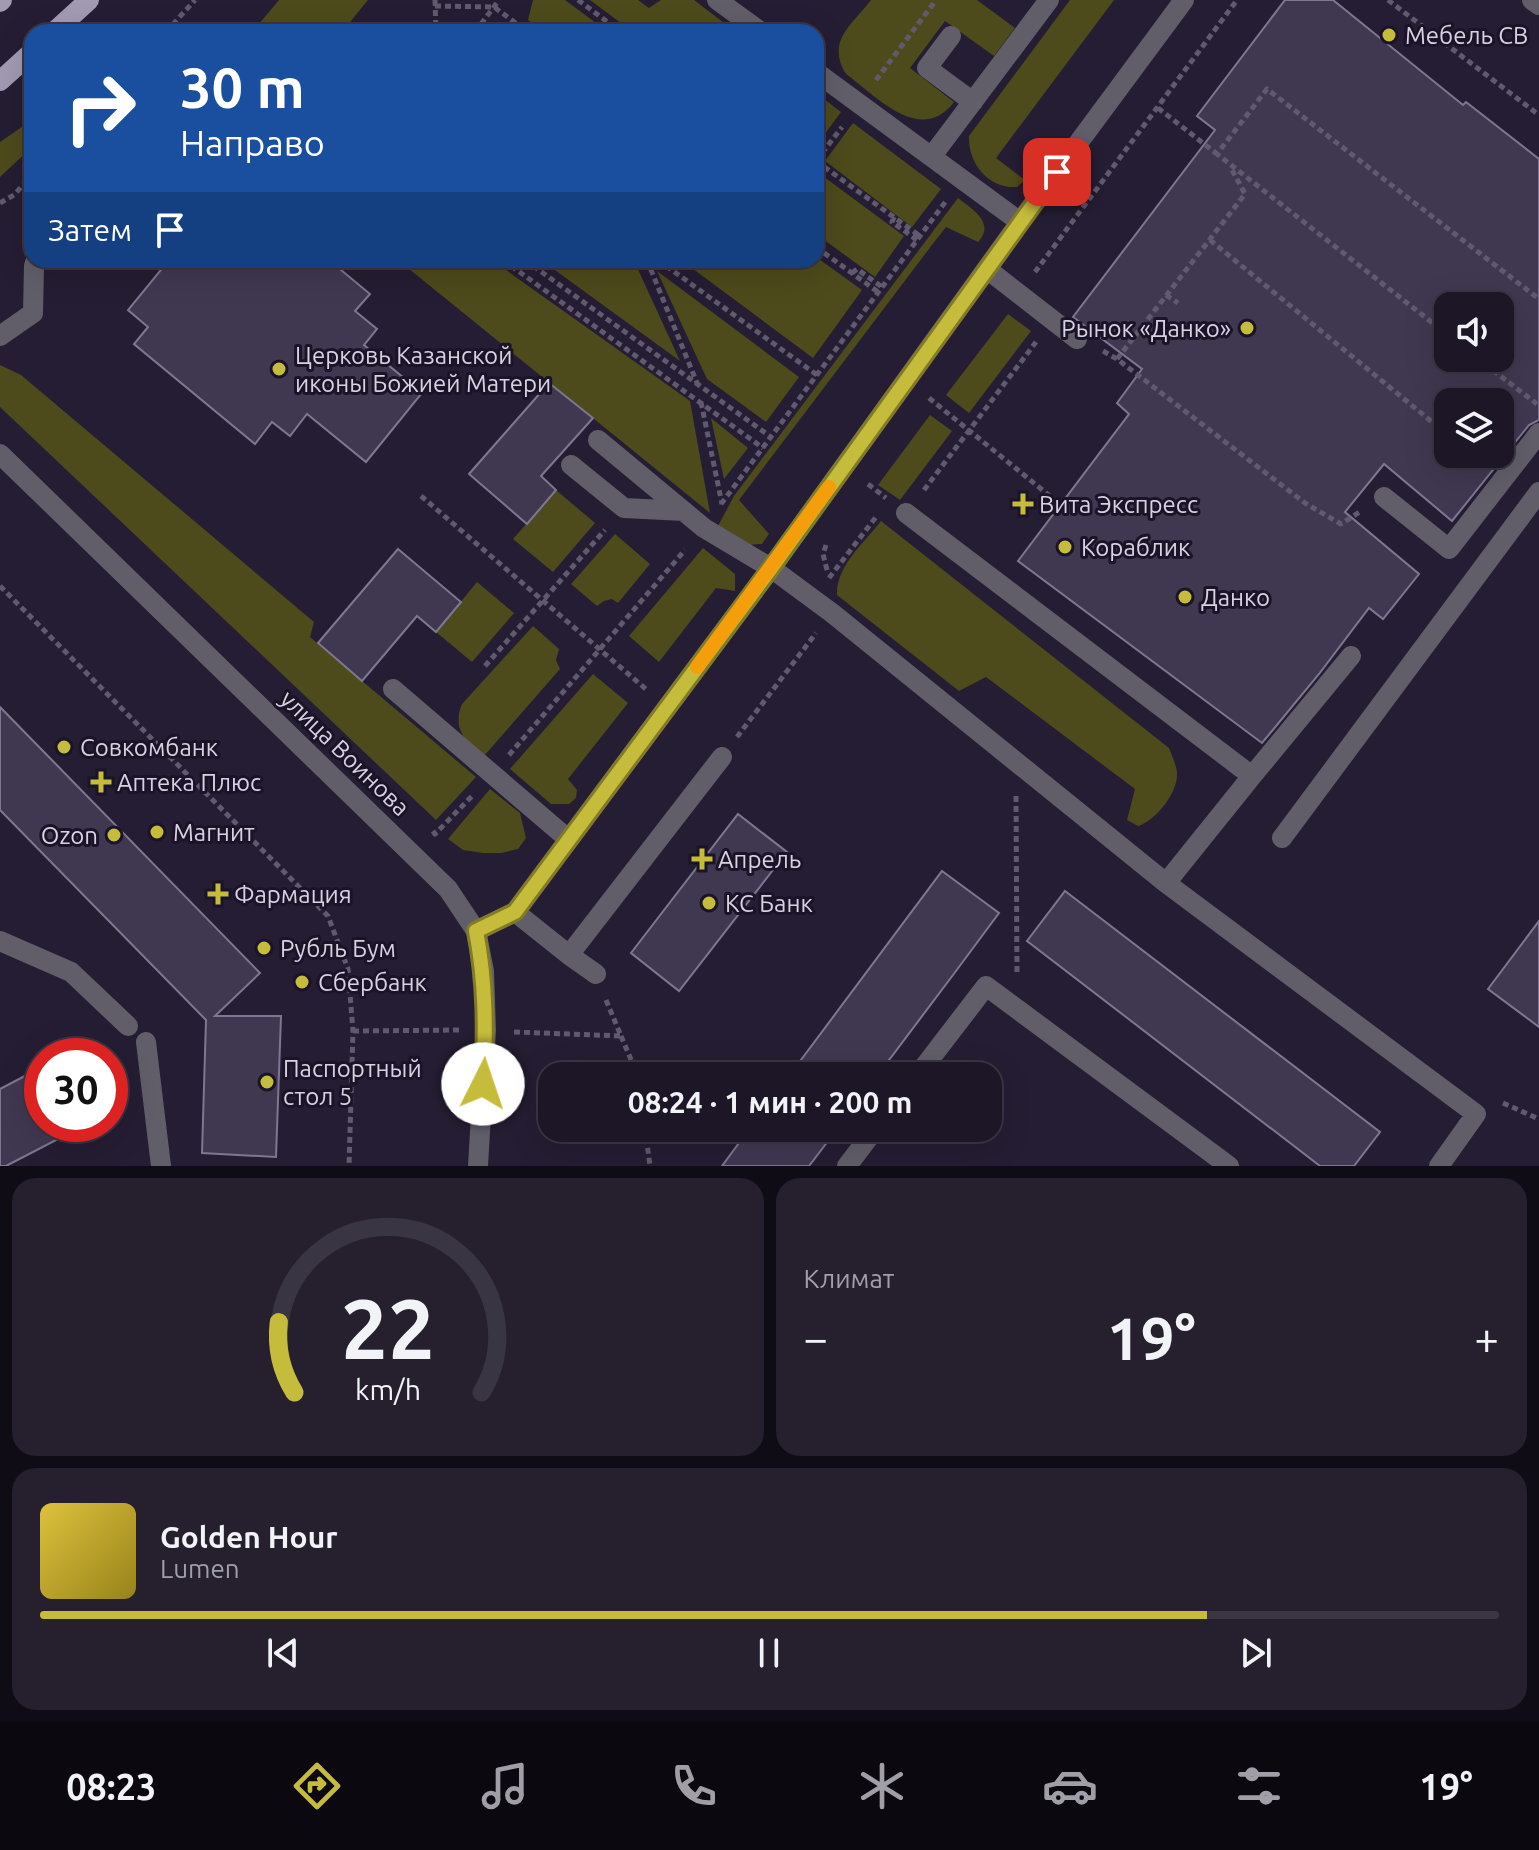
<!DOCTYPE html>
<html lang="ru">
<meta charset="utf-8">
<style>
body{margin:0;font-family:Ubuntu,sans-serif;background:#251f2e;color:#f1f3f6;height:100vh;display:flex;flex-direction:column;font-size:30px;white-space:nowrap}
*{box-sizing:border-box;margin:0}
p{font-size:26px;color:#a09fa7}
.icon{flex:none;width:44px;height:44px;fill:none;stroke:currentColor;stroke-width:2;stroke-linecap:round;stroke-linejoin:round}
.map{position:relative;height:1166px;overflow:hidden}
.panel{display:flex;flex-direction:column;gap:12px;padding:12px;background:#0f0c15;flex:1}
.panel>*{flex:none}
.top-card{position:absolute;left:24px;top:24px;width:800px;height:244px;border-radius:24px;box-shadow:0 8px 32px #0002,0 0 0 2px #3a3543;background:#1a4fa0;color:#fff;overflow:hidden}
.buttons{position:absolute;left:1434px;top:292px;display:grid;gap:16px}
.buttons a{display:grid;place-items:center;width:80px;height:80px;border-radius:16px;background:#1c1626;box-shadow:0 8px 32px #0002,0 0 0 2px #3a3543;font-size:40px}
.speed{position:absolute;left:24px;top:1038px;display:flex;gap:16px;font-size:40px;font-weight:700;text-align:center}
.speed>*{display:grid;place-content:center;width:104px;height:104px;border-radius:50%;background:#1c1626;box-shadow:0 8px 32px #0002,0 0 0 2px #3a3543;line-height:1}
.speed .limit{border:12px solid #d22;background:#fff;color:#111}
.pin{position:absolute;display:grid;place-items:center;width:68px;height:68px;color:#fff;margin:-34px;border-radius:16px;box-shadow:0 4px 12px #0006}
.me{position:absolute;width:88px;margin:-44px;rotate:4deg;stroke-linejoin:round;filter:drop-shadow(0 0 6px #0008)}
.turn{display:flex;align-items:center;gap:28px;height:168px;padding:0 24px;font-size:36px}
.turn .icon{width:104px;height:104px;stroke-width:2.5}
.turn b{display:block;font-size:56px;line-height:68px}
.then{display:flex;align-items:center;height:76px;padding:0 24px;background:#0003;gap:16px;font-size:30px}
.big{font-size:60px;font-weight:700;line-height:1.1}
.panel .widget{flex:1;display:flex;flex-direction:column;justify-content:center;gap:12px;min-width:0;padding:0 28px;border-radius:24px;background:#251f2e}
.panel .dial{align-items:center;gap:0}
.dial svg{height:208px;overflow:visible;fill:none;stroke:#3a3543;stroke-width:7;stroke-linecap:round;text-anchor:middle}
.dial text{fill:#f1f3f6;stroke:none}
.song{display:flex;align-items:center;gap:24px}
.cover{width:96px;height:96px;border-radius:12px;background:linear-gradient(135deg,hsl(50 70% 55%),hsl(50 70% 35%))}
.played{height:8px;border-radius:4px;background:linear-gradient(90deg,#c6bc3c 80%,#3a3543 80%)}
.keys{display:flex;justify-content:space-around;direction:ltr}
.heat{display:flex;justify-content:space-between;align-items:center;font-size:44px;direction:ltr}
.panel .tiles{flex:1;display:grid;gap:12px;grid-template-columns:1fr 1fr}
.widget:last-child{grid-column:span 2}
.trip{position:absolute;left:538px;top:1062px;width:464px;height:80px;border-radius:24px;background:#1c1626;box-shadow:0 8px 32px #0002,0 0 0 2px #3a3543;font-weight:700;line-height:80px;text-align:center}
.tab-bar{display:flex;height:128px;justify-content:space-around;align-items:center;background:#0b090f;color:#a09fa7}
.tab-bar .icon{width:56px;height:56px}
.tab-bar .on{color:#c6bc3c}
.tab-bar b{font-size:36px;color:#f1f3f6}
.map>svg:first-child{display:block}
.green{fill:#4d4a1b}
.building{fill:#403851;stroke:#7f7792;stroke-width:2;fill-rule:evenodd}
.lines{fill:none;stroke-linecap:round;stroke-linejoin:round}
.path{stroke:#615a6e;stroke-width:5;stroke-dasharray:6 4;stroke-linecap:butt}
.minor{stroke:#615e6a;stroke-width:20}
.major{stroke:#a19ab2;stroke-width:20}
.route-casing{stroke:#817a27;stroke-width:20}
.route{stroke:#c6bc3c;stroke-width:14}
.slow{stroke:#f59e0b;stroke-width:14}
.poi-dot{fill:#c6bc3c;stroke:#1b1429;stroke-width:3}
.labels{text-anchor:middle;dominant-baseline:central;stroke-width:6;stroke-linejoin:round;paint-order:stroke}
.poi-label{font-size:24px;fill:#d7d2e2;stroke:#1b1429;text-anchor:start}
.street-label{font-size:24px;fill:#d7d2e2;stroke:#1b1429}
</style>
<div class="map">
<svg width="1539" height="1166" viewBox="0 0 1539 1166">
<rect width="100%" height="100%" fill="#251d33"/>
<path class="green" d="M 279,0 L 368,0 L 342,32 L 266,32 L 258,25 Z
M 533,0 L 565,0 L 608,32 L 544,32 L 528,20 Z
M 590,0 L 638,0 L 649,8 L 661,0 L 694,0 L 736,32 L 633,32 Z
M 871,0 L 977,0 L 1015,28 L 994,56 L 945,21 L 910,68 L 954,102 C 921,146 876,96 846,74 C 826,41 851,26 871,0 Z
M 1070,0 L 1114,0 L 996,158 L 1025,180 L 1017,187 C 988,189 968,163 969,136 Z
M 816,93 L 841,112 L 816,146 Z
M 32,120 L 32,147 L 0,177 L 0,142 Z
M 853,123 L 941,189 L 912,227 L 825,161 Z
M 816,171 L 904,236 L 875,277 L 816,234 Z
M 958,198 C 972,209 996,223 978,242 L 946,227 L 935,241 L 739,500 L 769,534 L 762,544 L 745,545 L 718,526 L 734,496 Z
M 816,257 L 862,290 L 813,358 L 681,260 L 816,260 Z
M 398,260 L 492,260 L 690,401 L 710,513 Z
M 541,260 L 605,260 L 607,269 L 636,265 L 680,361 Z
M 657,271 L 799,377 L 766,422 L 707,379 Z
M 1008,314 L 1031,331 L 969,413 L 946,395 Z
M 0,365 L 21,375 L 314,622 L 310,637 L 476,777 L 436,820 L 0,407 Z
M 930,415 L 952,431 L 900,500 L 878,485 Z
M 711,418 L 748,448 L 724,479 Z
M 556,490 L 595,523 L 553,572 L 513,539 Z
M 881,521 L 1169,748 C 1172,756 1176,764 1177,772 C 1179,792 1155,821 1138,826 L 1127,820 L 1135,789 L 986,677 L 959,691 L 837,595 C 836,566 864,543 881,521 Z
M 615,534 L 650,564 L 618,603 L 612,599 L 604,601 L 597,606 L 571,584 Z
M 703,548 L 735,574 L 735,591 L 716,588 L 659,662 L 629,636 Z
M 477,582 L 514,613 L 472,662 L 436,632 Z
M 533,626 L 559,649 L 556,660 L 560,669 L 484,756 C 465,741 452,729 462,704 Z
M 593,674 L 628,703 L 568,779 L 577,790 L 576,798 L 569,804 L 551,804 L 510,769 Z
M 490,789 L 520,813 L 526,838 L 518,849 L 501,853 L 483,853 L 463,850 L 448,839 Z"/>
<path class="building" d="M 1285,0 L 1333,0 L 1463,105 L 1466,102 L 1539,159 L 1539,420 L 1529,425 L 1452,521 L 1384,464 L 1345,512 L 1419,574 L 1383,619 L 1369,608 L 1319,674 L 1262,743 L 1018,561 L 1129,414 L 1117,403 L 1142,369 L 1073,317 L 1215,130 L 1197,116 ZM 1448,306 L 1500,306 L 1500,358 L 1448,358 ZM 1448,402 L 1500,402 L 1500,454 L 1448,454 Z
M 169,260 L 329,260 L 370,294 L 355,311 L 377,329 L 364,345 L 422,393 L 366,462 L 307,414 L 290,436 L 272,422 L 255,444 L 134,344 L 148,327 L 128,310 Z
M 549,383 L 593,418 L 541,476 L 556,490 L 527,524 L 469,474 Z
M 398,549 L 461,602 L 436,632 L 417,616 L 362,681 L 318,643 Z
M 0,707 L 260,973 L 215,1016 L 281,1016 L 276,1157 L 202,1153 L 206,1020 L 0,810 Z
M 738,814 L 787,852 L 679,991 L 631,953 Z
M 942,871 L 999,913 L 953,975 L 877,1076 L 789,1076 Z
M 1065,891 L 1380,1132 L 1354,1166 L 1320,1166 L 1027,941 Z
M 1539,921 L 1539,1027 L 1488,989 Z
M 42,1067 L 42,1124 L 87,1124 L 6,1166 L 0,1166 L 0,1089 Z
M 750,1128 L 838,1128 L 809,1166 L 722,1166 Z"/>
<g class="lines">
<path class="path" d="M 435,0 L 436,32
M 578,0 L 621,32
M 1388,0 L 1539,115
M 435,6 L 494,7 L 528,32
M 166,32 L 195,0
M 475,32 L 499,0
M 876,80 L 936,0
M 1158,108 L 1217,154
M 816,161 L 842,127
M 816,161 L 920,236
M 0,203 L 14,195 L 32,175
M 894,217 L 892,222 L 917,240
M 1210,240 L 1448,435
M 816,247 L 878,292
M 503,260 L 763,448
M 525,260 L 771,437
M 647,260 L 697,383
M 658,260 L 817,375
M 1035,272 L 1237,0
M 852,273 L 857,269 L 882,287
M 1166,295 L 1178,303
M 1448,335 L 1217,154 L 1267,89 L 1539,299
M 1103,351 L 1117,359 L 1305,503 L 1341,524 L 1361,511
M 1477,358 L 1537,404
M 1117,359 L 1245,194 L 1231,168
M 929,398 L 1061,505
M 701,402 L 722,504
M 868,484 L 886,498
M 924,490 L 1036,342
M 421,496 L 647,690
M 721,504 L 946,201
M 826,545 L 823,554 L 828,574
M 829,578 L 876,517
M 0,586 L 328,916 L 348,969 L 353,1031 L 349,1166
M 485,666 L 605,530
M 737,737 L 816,633
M 509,755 L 685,550
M 1016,796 L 1017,974
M 433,831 L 435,834 L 473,795
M 353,1031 L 460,1030
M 514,1032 L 621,1036 L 606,1000
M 621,1036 L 638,1076
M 1503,1103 L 1539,1119
M 645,1128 L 650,1166"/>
<path class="minor" d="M 717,0 L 761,32
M 1532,0 L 1539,5
M 951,36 L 927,68 L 973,102
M 816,72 L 1020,222
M 932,156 L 1049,0
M 987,269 L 1077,339
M 0,336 L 33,313 L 34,266 L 36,260
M 598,440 L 704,528 L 771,568 L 832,613 L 1166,883 L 1476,1114 L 1439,1166
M 0,454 L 448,889 L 476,931 L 484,971 L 486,1030 L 478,1166
M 571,465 L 624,508 L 684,511
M 1384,497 L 1449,549 L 1539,433
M 906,513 L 1252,776 L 1166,883
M 393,689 L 568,839
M 1252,776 L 1351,656
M 1282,838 L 1539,492
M 515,912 L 569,955 L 722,757
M 476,931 L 515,912 L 771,568 L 1039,196 L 1184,0
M 0,941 L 71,972 L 128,1026
M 569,955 L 596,974
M 146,1042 L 161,1166
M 917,1076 L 986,986 L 1229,1166
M 847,1166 L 876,1128"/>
<path class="major" d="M 0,2 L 2,0
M 54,32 L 89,0
M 0,81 L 32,52"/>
</g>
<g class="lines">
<g class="route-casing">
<path id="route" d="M 483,1084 C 486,1032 486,983 476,931 L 515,912 L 771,568 L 1057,172"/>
</g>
<use href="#route" class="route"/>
<path class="slow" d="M 697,667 L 829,487"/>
</g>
<g class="poi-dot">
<circle cx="1389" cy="35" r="8"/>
<circle cx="1247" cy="328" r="8"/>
<circle cx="279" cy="369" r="8"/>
<path d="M1019 492h8v8h8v8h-8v8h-8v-8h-8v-8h8z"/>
<circle cx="1065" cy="547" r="8"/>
<circle cx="1185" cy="597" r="8"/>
<circle cx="64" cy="747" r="8"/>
<path d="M97 770h8v8h8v8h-8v8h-8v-8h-8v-8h8z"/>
<circle cx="157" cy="832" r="8"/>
<circle cx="114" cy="835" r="8"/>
<path d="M698 847h8v8h8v8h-8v8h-8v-8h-8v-8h8z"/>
<path d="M214 882h8v8h8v8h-8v8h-8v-8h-8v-8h8z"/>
<circle cx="709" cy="903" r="8"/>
<circle cx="264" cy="948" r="8"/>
<circle cx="302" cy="982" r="8"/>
<circle cx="267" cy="1082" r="8"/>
</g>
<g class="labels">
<g class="poi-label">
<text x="1405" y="35">Мебель СВ</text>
<text x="1231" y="328" text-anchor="end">Рынок «Данко»</text>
<text x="295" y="355">Церковь Казанской<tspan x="295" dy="28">иконы Божией Матери</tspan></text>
<text x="1039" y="504">Вита Экспресс</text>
<text x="1081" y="547">Кораблик</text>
<text x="1201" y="597">Данко</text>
<text x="80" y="747">Совкомбанк</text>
<text x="117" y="782">Аптека Плюс</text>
<text x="173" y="832">Магнит</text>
<text x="98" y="835" text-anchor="end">Ozon</text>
<text x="718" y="859">Апрель</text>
<text x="234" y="894">Фармация</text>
<text x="725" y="903">КС Банк</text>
<text x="280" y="948">Рубль Бум</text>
<text x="318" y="982">Сбербанк</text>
<text x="283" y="1068">Паспортный<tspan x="283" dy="28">стол 5</tspan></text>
</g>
<g class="street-label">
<text transform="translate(345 753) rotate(44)">улица Воинова</text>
</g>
</g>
</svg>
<div class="buttons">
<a><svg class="icon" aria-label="sound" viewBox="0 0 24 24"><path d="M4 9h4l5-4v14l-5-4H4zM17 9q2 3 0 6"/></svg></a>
<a><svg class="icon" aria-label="layers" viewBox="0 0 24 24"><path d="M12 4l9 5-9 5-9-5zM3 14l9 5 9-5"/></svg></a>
</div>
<div class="speed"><div class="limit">30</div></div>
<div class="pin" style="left:1057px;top:172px;background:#d93025"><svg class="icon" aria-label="arrive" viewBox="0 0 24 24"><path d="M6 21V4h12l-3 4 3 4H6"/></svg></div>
<svg class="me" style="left:483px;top:1084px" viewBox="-20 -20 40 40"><circle r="19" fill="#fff"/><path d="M0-13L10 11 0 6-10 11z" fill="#c6bc3c"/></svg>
<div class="trip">08:24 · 1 мин · 200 m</div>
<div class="top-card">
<div class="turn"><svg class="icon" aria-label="right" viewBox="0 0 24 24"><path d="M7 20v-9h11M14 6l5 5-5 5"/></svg><div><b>30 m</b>Направо</div></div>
<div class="then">Затем<svg class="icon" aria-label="arrive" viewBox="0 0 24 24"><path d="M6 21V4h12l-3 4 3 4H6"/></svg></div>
</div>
</div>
<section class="panel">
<div class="tiles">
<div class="widget dial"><svg viewBox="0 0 100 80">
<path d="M14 69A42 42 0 1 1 86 69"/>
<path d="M14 69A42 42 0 0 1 8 42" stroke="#c6bc3c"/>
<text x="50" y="56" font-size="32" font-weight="700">22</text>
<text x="50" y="72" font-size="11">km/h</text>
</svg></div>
<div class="widget"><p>Климат</p>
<div class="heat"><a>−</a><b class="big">19°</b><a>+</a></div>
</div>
<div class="widget">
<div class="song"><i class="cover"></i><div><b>Golden Hour</b><p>Lumen</p></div></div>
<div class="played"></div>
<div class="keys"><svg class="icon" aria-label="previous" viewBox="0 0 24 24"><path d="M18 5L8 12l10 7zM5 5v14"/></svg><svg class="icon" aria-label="pause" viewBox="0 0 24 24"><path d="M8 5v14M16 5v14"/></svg><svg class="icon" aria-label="next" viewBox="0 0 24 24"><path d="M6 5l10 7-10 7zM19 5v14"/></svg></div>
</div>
</div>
</section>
<nav class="tab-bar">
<b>08:23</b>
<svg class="icon on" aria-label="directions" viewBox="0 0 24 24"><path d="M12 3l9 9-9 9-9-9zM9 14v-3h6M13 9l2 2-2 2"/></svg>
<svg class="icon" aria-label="music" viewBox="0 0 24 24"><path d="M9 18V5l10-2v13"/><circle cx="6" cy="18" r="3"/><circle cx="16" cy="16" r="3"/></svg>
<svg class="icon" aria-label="phone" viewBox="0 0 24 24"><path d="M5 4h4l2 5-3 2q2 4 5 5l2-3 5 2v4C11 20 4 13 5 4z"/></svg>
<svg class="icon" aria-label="climate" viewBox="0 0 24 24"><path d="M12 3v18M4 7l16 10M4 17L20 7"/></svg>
<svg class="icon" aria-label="car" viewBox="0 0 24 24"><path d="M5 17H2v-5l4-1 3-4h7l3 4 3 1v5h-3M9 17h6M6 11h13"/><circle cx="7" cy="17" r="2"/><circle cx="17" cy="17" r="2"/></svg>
<svg class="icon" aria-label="filters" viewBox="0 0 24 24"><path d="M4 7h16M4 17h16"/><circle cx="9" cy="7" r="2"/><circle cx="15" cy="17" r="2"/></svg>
<b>19°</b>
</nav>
